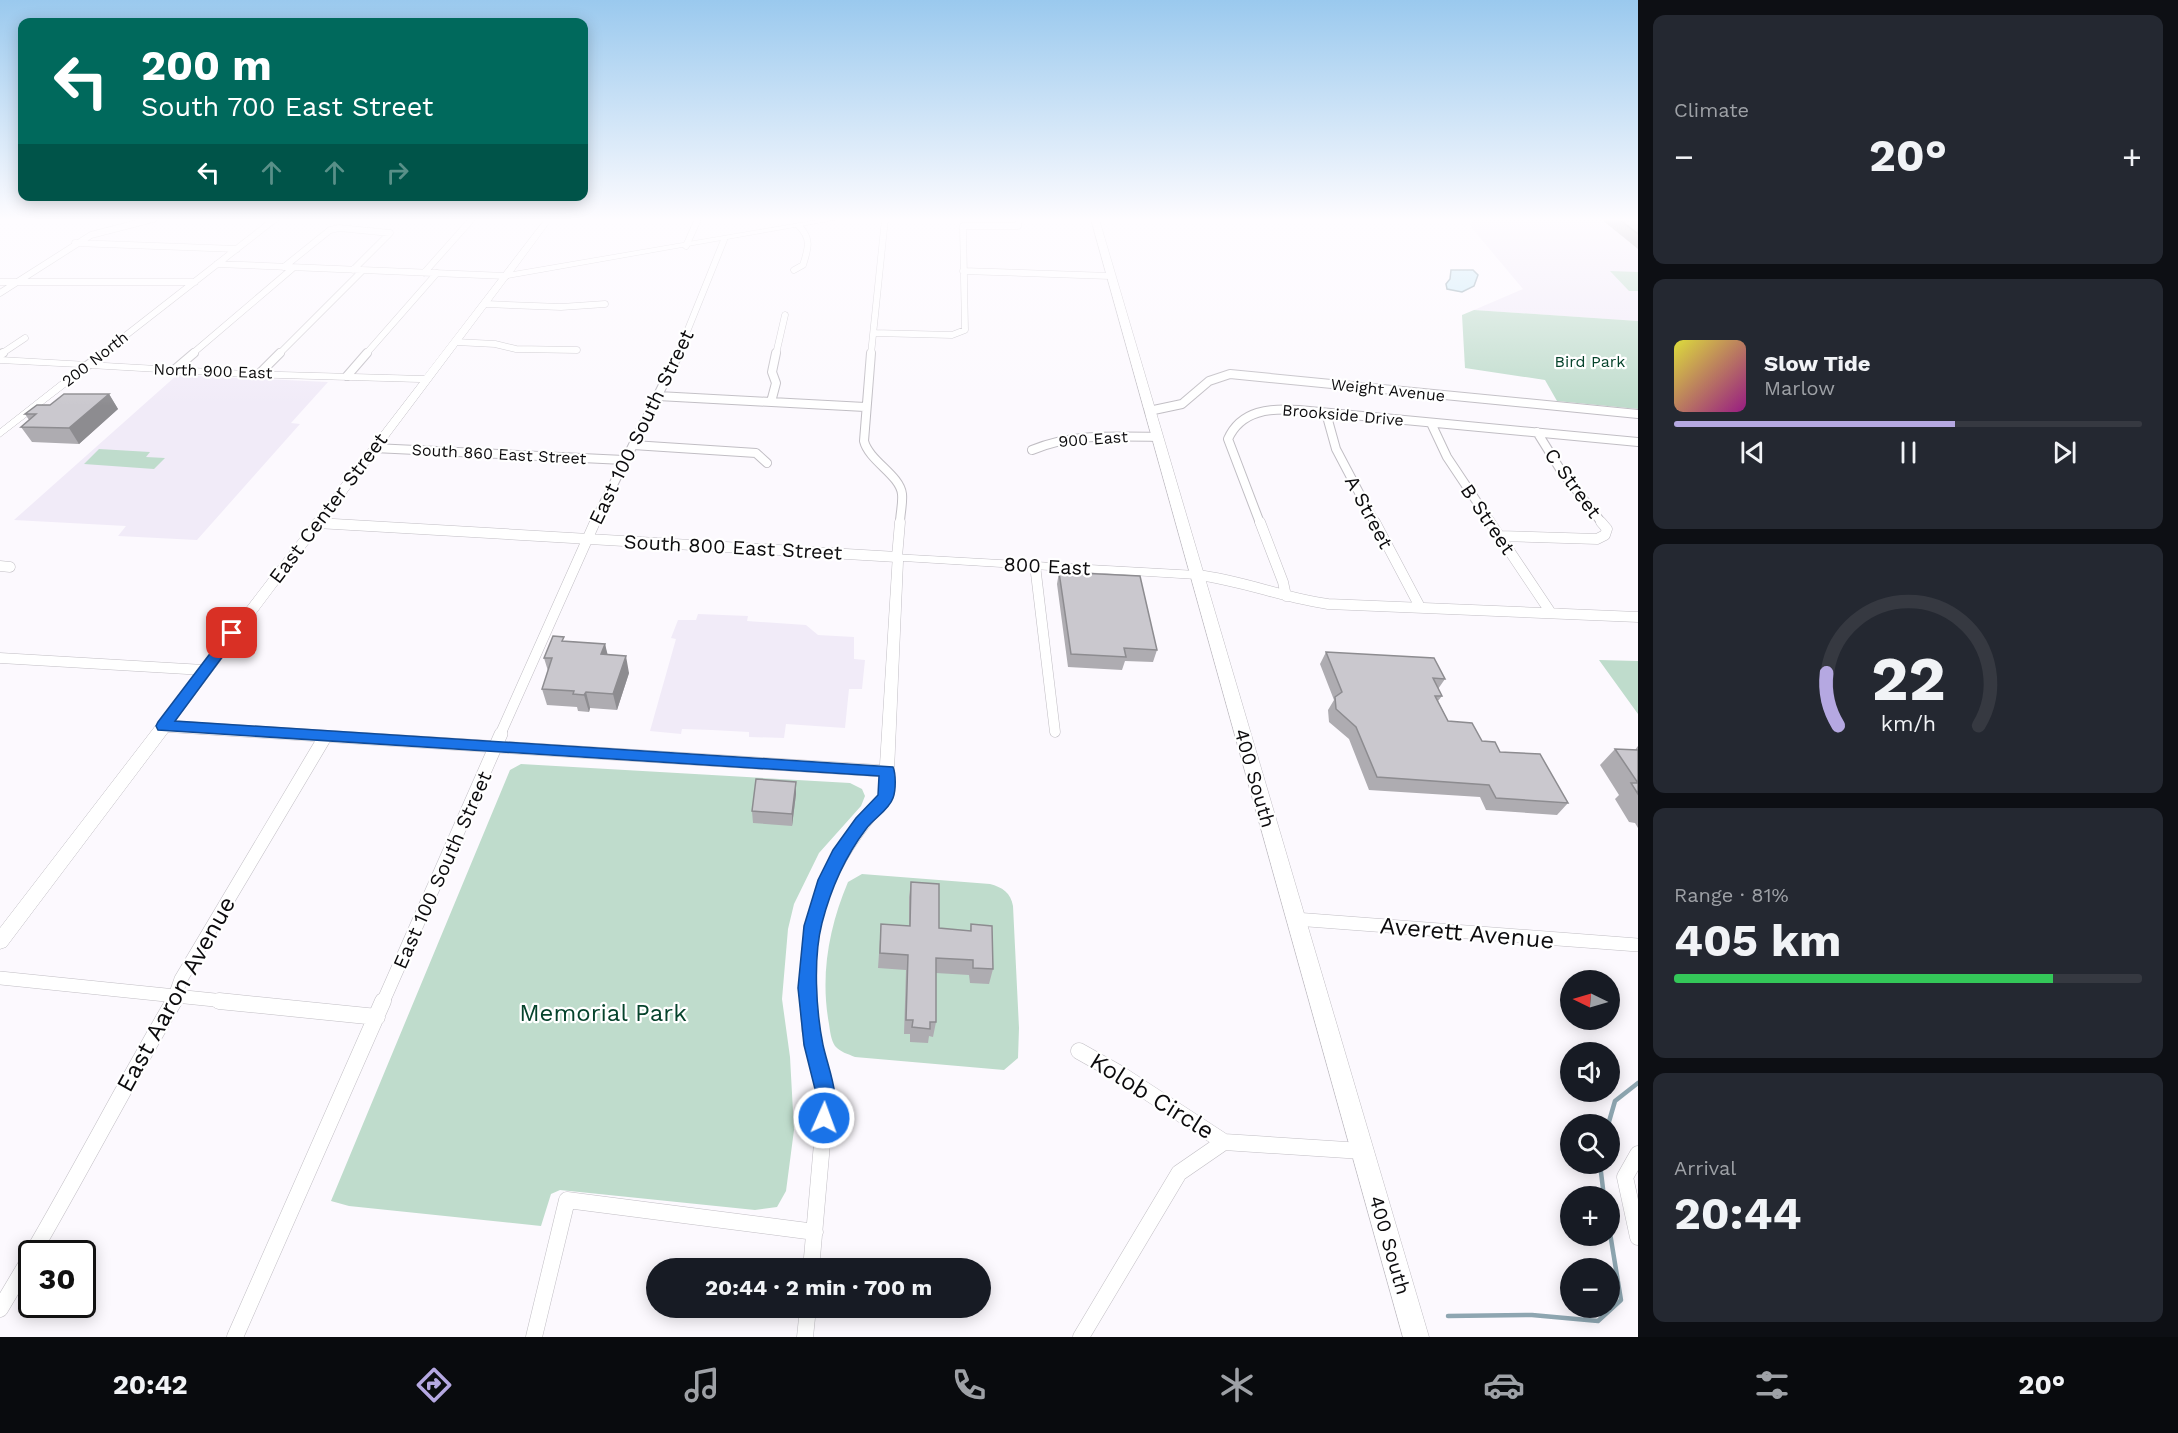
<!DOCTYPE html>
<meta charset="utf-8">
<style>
body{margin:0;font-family:"Work Sans",sans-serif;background:#242831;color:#f1f3f6;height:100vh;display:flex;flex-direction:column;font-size:22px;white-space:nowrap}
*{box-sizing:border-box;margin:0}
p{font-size:20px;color:#9ea1a6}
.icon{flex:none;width:33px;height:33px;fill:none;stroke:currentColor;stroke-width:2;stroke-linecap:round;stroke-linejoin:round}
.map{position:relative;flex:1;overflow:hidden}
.drawer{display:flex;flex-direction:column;gap:15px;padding:15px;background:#0d0f14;width:540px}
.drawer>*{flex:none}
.banner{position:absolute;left:18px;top:18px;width:570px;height:183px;border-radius:12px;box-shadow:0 3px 15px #0003;background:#00695c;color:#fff;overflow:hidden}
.needle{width:39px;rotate:275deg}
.tools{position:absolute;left:1560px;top:970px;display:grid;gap:12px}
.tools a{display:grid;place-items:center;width:60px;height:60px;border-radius:50%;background:#171b24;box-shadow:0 3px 15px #0003;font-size:30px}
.speed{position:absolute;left:18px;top:1240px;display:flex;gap:12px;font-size:30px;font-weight:700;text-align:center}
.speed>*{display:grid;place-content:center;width:78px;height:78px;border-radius:50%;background:#171b24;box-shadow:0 3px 15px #0003;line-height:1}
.speed .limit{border:3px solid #111;border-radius:9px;background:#fff;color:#111}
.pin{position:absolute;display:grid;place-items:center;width:51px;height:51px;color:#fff;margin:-26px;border-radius:12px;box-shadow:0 3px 9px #0006}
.me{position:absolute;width:66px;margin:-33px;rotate:2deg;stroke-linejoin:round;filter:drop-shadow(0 0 4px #0008)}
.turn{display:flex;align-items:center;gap:21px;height:126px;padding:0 24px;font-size:27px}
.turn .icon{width:78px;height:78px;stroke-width:2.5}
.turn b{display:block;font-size:42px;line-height:51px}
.lanes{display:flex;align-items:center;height:57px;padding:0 24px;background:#0003;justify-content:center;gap:30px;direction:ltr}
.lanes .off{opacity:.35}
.big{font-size:45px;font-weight:700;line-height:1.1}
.drawer .tile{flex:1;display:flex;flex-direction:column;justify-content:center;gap:9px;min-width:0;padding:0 21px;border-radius:12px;background:#242831}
.drawer .dial{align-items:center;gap:0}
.dial svg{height:156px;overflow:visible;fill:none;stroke:#363941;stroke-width:7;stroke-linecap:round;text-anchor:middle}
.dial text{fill:#f1f3f6;stroke:none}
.song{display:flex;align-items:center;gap:18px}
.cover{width:72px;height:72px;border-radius:9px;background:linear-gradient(135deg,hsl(60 70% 55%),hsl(310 70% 35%))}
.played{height:6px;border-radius:3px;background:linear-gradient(90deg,#b5a8e1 60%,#363941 60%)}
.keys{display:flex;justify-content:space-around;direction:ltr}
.heat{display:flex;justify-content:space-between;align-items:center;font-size:33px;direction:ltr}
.charge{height:9px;border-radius:4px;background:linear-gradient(90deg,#34c759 81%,#363941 0)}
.trip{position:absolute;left:646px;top:1258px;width:345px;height:60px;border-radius:30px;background:#171b24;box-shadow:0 3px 15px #0003;font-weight:700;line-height:60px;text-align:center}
.dock{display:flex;height:96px;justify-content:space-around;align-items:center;background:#090b0e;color:#9ea1a6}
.dock .icon{width:42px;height:42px}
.dock .current{color:#b5a8e1}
.dock b{font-size:27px;color:#f1f3f6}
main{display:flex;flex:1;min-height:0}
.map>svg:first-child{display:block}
.built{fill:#f1ebf8}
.green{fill:#bfdccc}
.water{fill:#c6e9f7;stroke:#8ea6b1;stroke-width:1.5}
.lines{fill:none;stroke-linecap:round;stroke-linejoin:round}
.stream{stroke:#8ea6b1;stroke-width:4.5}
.minor-far4-casing{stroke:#c1bec4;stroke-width:7}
.minor-far3-casing{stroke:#c1bec4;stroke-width:10}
.minor-far2-casing{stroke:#c1bec4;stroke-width:11}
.minor-far1-casing{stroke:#c1bec4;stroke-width:14}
.minor-casing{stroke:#c1bec4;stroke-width:17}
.tertiary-casing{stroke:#c1bec4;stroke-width:1}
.secondary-casing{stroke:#c1bec4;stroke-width:1}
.minor-far4{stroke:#fff;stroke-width:6}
.minor-far3{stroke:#fff;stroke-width:8}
.minor-far2{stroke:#fff;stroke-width:10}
.minor-far1{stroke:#fff;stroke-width:13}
.minor{stroke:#fff;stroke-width:16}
.tertiary{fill:#fff;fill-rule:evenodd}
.secondary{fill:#fff;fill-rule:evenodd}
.wall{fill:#aeacb1}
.shaded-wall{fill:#8d8c90}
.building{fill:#cac8ce;stroke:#8d8c90;stroke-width:1.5}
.route{fill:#1a73e8;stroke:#114b97;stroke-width:1.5}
.labels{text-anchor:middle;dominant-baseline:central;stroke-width:4.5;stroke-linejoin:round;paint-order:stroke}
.far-street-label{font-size:16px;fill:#0c0b0d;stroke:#fff}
.far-park-label{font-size:16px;fill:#06432c;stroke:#fff}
.street-label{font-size:20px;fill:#0c0b0d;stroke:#fff}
.near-street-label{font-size:24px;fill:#0c0b0d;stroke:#fff}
.near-park-label{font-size:24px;fill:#06432c;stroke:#fff}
</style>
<main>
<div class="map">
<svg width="1638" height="1337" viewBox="0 0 1638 1337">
<rect width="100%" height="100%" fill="#fcf9fe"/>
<path class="built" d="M 1473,219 L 1638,219 L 1638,321 L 1474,310 L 1523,289 L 1471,227 Z
M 177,375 L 328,382 L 291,423 L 300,424 L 197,540 L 118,536 L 126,526 L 14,520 Z
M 698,614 L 748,616 L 747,621 L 806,625 L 818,635 L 854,637 L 854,659 L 865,660 L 862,689 L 849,689 L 845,728 L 786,724 L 784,738 L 749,737 L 749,732 L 712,730 L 682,729 L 681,734 L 650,731 L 676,639 L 671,638 L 678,620 L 696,620 Z"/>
<path class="green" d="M 1610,271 L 1638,272 L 1638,291 L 1629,291 Z
M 1474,310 L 1638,321 L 1638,409 L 1557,401 L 1545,380 L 1465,368 L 1462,315 Z
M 99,449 L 150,452 L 146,457 L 165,458 L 154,469 L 84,464 Z
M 1599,660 L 1638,661 L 1638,714 Z
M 521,764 L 850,783 L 862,789 L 865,796 L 861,806 L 819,853 L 794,904 L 788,929 L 782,999 L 790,1057 L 794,1130 L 786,1191 L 777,1207 L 755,1210 L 560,1190 L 551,1194 L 541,1226 L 349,1206 L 331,1201 L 510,770 Z
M 862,874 L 990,884 C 1002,887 1011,893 1013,906 L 1019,1028 L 1018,1058 L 1004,1070 L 855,1057 C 848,1054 840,1052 835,1046 C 831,1040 830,1031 829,1024 C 820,975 829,927 848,882 Z"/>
<path class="water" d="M 1451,270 L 1473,270 L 1478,275 L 1474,286 L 1462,292 L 1447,289 L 1446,284 L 1450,279 Z"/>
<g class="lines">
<path class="stream" d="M 1608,1125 L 1615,1101 L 1638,1083
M 1600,1164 L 1604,1197
M 1448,1316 L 1532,1315 L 1598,1321 L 1621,1300 L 1610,1233"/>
<g class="minor-far4-casing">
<path id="minor-far4" d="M 75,243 L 237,249
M 686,246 L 698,219
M 217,264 L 506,276
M 284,267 L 330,230 L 339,228 L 390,233 L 353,270
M 794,270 L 803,265 C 808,249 812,239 799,226
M 963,271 L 1110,276
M 424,273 L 472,219
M 0,282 L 195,282
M 0,293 L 91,235 L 153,219
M 486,304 L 561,307 L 605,304
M 874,333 L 952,335 L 965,330 L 963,226 L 1018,226 L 1019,219
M 456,342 L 495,344 L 516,349 L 577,350
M 1,354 L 25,338
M 102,354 L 275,219
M 192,354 L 293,268
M 279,354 L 362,271
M 366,354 L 437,273
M 678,354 L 724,240
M 776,354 L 785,315
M 871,354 L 885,219"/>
</g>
<g class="minor-far3-casing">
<path id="minor-far3" d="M 871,353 L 864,441 C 869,461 900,475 902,494 C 903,504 900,514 900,523
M 0,355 L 3,353
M 88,365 L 104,353
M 174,370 L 194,353
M 259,374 L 280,353
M 347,376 L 367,353
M 658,396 L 865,407
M 771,402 L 776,383 L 772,372 L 776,353
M 1149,411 L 1182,404 L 1209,381 L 1230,374 L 1638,414
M 1326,413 L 1336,449 L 1375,523
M 1431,423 L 1447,457 L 1491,523
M 1537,432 L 1560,469 L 1602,523
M 633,445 L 756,453 L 767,463
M 374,448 L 624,460
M 1032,450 C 1071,434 1114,436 1156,437
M 594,523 L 679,353
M 1260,523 L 1228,439 C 1241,410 1270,408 1299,410 L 1638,442"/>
</g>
<g class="minor-far2-casing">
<path id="minor-far2" d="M 1260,522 L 1283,582 L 1286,596
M 1375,522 L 1420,607
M 1490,522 L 1551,613
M 317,523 L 897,557 L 900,522
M 1499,536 L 1597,539 L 1605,535 L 1607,529 L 1601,522
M 1035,565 L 1055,732
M 0,566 L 10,567
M 1197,575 C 1242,580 1283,598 1328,604 L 1638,617
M 0,658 L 204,670
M 500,735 L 595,522"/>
</g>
<g class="minor-far1-casing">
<path id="minor-far1" d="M 1295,919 L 1638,945
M 0,978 L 234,1002
M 173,1002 L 181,979 L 325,737
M 383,1002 L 501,734
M 808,1002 C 802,921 832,855 886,797 L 887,771"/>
</g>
<g class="minor-casing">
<path id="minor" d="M 219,1001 L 377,1017
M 808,1001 L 810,1030 L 826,1098 L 811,1269
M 1079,1051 L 1120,1074 L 1224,1142
M 1638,1154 L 1625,1177 L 1638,1237
M 32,1254 C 81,1170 125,1085 174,1001
M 0,1309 L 32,1255
M 235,1337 L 383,1001
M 534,1337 L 567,1200 L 815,1232
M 805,1337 L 808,1308
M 1081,1337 L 1179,1173 L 1224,1142 L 1362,1151"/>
</g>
<g class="tertiary-casing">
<path id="tertiary" d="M 545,219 L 552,219 L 513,272 L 823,219 L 840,219 L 508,278 L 175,721 L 880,765 L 893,554 L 1197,571 L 1203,575 L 1197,579 L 903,561 L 894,771 L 892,775 L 887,777 L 168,732 L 6,947 L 0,949 L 0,928 L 420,382 L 245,377 L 90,368 L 0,437 L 0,429 L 79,367 L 0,363 L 0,357 L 245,371 L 424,376 Z"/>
</g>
<g class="secondary-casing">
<path id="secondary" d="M 1091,219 L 1099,219 L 1429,1337 L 1403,1337 Z"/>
</g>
<use href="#minor-far4" class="minor-far4"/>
<use href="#minor-far3" class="minor-far3"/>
<use href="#minor-far2" class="minor-far2"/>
<use href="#minor-far1" class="minor-far1"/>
<use href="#minor" class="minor"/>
<use href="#tertiary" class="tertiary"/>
<use href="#secondary" class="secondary"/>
</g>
<path class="wall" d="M 1601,219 L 1638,219 L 1638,249 Z
M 109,394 L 118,409 L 79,444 L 32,442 L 21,427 L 29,420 L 25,414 L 50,405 Z
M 1059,572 L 1157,650 L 1153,662 L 1125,661 L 1122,670 L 1068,667 L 1057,584 Z
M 565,641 L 605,644 L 607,655 L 629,673 L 617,710 L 590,708 L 589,712 L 578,711 L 577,707 L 547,705 L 542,689 L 548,671 L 544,658 Z
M 1326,652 L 1445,679 L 1438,689 L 1442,696 L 1438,701 L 1448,721 L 1500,752 L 1568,803 L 1557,815 L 1486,810 L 1480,797 L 1369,790 L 1349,739 L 1329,722 L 1328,710 L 1334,700 L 1320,664 Z
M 1638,746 L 1638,828 L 1635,823 L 1629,822 L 1615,799 L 1619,795 L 1600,765 L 1615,749 L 1635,750 Z
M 796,782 L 796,794 L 792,826 L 753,823 L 752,811 Z
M 911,882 L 939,928 L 970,931 L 971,924 L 993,969 L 989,984 L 970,983 L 969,975 L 936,973 L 936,1022 L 933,1037 L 929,1036 L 928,1043 L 910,1042 L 910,1034 L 904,1034 L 906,970 L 878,968 L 881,924 L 909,926 L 909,897 Z"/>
<path class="shaded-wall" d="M 109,394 L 118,409 L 79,444 L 69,428 Z
M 605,644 L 609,660 L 601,654 Z
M 626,656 L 629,673 L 617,710 L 613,694 Z
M 586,692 L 590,708 L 589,712 L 584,695 Z
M 796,782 L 796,794 L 792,826 L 792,814 Z"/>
<path class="building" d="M 1619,219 L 1638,219 L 1638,234 Z
M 64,394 L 109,394 L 69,428 L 21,427 L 36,414 L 25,414 L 37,405 L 50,405 Z
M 1059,572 L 1140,576 L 1157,650 L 1124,648 L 1126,657 L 1071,654 Z
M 553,636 L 564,637 L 562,641 L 605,644 L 601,654 L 626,656 L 613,694 L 586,692 L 584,695 L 573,694 L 574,691 L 542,689 L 552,658 L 544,658 Z
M 1326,652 L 1434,658 L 1445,679 L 1433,678 L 1442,696 L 1435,696 L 1448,721 L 1472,723 L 1482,741 L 1495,742 L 1500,752 L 1540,754 L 1568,803 L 1496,798 L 1489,785 L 1377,777 L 1356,727 L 1336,709 L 1335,697 L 1342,692 Z
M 1615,749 L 1638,750 L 1638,794 L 1631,783 L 1638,783 Z
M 756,779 L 796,782 L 792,814 L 752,811 Z
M 911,882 L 939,884 L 939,928 L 971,931 L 971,924 L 992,926 L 993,969 L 973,968 L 973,960 L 936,958 L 936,1022 L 930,1022 L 930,1029 L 912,1027 L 913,1020 L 906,1020 L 908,955 L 880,953 L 881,924 L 910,926 Z"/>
<linearGradient id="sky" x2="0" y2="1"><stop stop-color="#9ac9ee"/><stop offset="0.54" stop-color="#fefcff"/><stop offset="1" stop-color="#fefcff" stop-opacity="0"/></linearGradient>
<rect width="1638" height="406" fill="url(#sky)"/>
<path class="route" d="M 232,629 L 237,630 L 239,633 L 237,637 L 175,721 L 893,767 C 896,774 896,790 893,798 C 889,810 873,819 866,829 C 844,858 831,888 822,923 C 813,958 816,1010 823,1045 C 829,1072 842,1098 831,1125 L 824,1128 L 817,1125 L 814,1118 L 816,1093 L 804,1045 L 798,988 L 804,926 L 818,880 L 833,850 L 856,818 L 878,795 L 879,776 L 158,730 L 156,726 L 158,722 L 228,630 Z"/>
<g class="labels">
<g class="far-street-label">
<text transform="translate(95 359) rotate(-38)">200 North</text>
<text transform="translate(213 371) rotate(2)">North 900 East</text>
<text transform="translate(1388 390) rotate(6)">Weight Avenue</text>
<text transform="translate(1343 415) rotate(5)">Brookside Drive</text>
<text transform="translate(1093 439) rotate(-4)">900 East</text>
<text transform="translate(499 454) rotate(3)">South 860 East Street</text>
</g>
<g class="far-park-label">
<text x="1590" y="361">Bird Park</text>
</g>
<g class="street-label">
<text transform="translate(641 427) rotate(-64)">East 100 South Street</text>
<text transform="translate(1573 483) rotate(54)">C Street</text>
<text transform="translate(328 508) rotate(-53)">East Center Street</text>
<text transform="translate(1369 512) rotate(62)">A Street</text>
<text transform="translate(1488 519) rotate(56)">B Street</text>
<text transform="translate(733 547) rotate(3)">South 800 East Street</text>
<text transform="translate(1047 566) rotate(3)">800 East</text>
<text transform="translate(1255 778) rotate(74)">400 South</text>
<text transform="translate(442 870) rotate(-66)">East 100 South Street</text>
<text transform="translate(1390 1245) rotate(74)">400 South</text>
</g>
<g class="near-street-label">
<text transform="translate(1467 933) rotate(5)">Averett Avenue</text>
<text transform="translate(176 994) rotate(-61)">East Aaron Avenue</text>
<text transform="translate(1152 1096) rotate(32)">Kolob Circle</text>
</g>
<g class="near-park-label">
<text x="603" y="1013">Memorial Park</text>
</g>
</g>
</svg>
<div class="tools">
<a><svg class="needle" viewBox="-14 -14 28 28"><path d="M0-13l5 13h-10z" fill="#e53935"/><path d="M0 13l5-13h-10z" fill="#9ea1a6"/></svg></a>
<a><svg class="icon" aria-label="sound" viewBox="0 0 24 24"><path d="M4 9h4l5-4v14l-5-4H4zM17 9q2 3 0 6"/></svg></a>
<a><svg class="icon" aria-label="search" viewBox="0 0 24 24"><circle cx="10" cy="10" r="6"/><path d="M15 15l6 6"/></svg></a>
<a>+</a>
<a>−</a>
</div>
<div class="speed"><div class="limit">30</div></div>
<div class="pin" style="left:232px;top:633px;background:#d93025"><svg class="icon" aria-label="arrive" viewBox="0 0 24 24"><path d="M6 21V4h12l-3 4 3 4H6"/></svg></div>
<svg class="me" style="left:824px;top:1118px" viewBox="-20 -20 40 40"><circle r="17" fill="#1a73e8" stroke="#fff" stroke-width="3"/><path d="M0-11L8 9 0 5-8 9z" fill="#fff"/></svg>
<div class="trip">20:44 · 2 min · 700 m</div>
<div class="banner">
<div class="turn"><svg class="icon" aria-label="left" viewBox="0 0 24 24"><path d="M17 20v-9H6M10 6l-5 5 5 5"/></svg><div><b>200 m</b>South 700 East Street</div></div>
<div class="lanes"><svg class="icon" aria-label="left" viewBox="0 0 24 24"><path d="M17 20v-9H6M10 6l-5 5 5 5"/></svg><svg class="icon off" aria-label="ahead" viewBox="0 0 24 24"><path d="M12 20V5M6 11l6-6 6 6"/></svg><svg class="icon off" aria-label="ahead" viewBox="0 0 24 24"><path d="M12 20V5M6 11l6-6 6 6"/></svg><svg class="icon off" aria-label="right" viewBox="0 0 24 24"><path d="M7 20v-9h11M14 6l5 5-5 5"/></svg></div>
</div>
</div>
<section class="drawer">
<div class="tile"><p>Climate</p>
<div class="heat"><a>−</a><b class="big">20°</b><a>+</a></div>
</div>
<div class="tile">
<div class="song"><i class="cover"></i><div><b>Slow Tide</b><p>Marlow</p></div></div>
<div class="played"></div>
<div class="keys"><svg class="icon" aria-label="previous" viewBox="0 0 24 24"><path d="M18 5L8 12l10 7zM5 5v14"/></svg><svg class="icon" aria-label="pause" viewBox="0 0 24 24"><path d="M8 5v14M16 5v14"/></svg><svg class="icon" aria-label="next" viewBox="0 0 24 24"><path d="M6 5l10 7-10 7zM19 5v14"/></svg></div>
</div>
<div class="tile dial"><svg viewBox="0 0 100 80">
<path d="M14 69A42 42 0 1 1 86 69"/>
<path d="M14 69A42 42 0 0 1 8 42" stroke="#b5a8e1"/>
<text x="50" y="56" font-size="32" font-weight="700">22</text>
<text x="50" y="72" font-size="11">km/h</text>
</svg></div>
<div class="tile"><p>Range · 81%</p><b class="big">405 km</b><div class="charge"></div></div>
<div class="tile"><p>Arrival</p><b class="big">20:44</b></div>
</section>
</main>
<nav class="dock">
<b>20:42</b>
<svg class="icon current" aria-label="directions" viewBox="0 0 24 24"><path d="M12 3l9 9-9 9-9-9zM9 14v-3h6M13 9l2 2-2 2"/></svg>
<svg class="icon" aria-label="music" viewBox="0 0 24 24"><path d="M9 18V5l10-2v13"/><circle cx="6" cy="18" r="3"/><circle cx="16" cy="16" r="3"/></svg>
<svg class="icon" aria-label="phone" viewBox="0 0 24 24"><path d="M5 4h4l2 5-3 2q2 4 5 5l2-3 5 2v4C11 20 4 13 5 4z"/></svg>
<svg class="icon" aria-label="climate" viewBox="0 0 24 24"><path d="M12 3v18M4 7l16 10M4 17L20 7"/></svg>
<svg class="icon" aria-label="car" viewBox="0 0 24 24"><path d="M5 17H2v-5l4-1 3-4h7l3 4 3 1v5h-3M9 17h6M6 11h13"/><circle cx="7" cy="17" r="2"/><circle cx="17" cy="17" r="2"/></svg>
<svg class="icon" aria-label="filters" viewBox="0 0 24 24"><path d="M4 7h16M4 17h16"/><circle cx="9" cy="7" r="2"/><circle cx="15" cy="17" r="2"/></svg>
<b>20°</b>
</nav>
